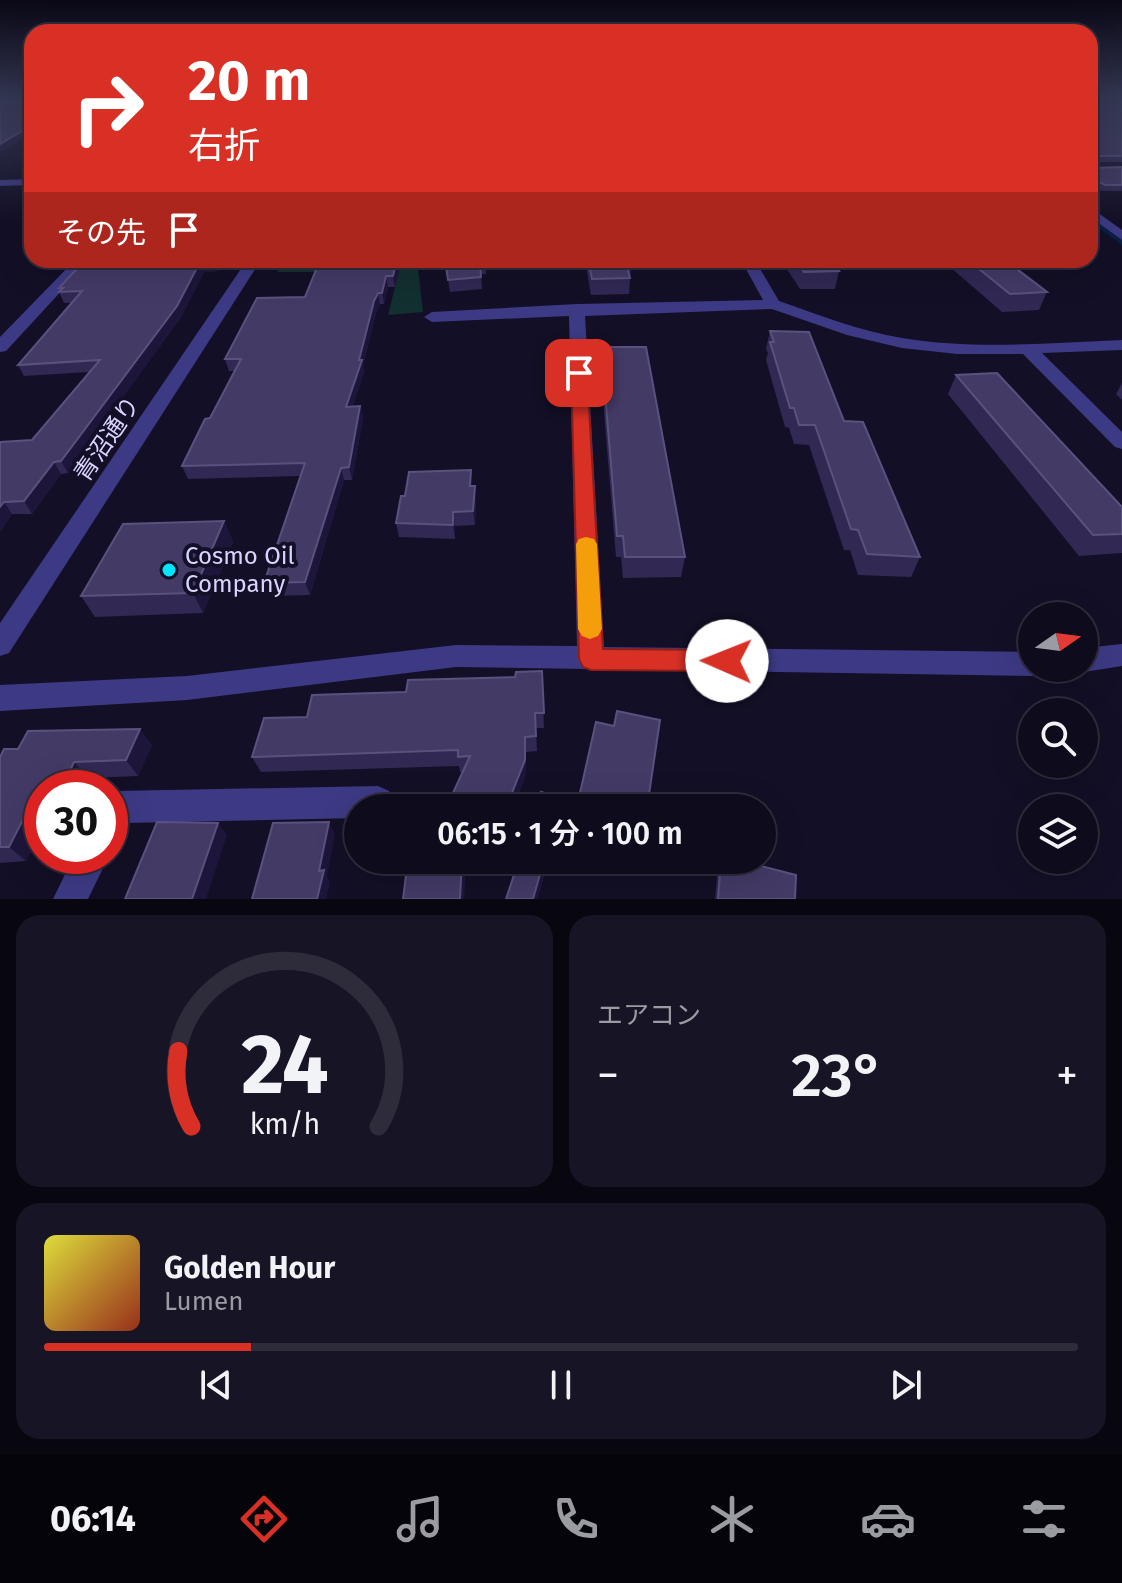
<!DOCTYPE html>
<html lang="ja">
<meta charset="utf-8">
<style>
body{margin:0;font-family:"Fira Sans","Noto Sans JP",sans-serif;background:#171425;color:#f1f3f6;height:100vh;display:flex;flex-direction:column;font-size:30px;white-space:nowrap}
*{box-sizing:border-box;margin:0}
p{font-size:26px;color:#9b9ba3}
.icon{flex:none;width:44px;height:44px;fill:none;stroke:currentColor;stroke-width:2;stroke-linecap:round;stroke-linejoin:round}
.map{position:relative;height:899px;overflow:hidden}
.sheet{display:flex;flex-direction:column;gap:16px;padding:16px;background:#08060f;flex:1}
.sheet>*{flex:none}
.top-card{position:absolute;left:24px;top:24px;width:1074px;height:244px;border-radius:24px;box-shadow:0 8px 32px #0002,0 0 0 2px #2e2b3b;background:#d93025;color:#fff;overflow:hidden}
.needle{width:52px;rotate:76deg}
.controls{position:absolute;left:1018px;top:602px;display:grid;gap:16px}
.controls a{display:grid;place-items:center;width:80px;height:80px;border-radius:50%;background:#0e0b1c;box-shadow:0 8px 32px #0002,0 0 0 2px #2e2b3b;font-size:40px}
.speed{position:absolute;left:24px;top:770px;display:flex;gap:16px;font-size:40px;font-weight:700;text-align:center}
.speed>*{display:grid;place-content:center;width:104px;height:104px;border-radius:50%;background:#0e0b1c;box-shadow:0 8px 32px #0002,0 0 0 2px #2e2b3b;line-height:1}
.speed .limit{border:12px solid #d22;background:#fff;color:#111}
.pin{position:absolute;display:grid;place-items:center;width:68px;height:68px;color:#fff;margin:-34px;border-radius:16px;box-shadow:0 4px 12px #0006}
.me{position:absolute;width:88px;margin:-44px;rotate:271deg;stroke-linejoin:round;filter:drop-shadow(0 0 6px #0008)}
.turn{display:flex;align-items:center;gap:28px;height:168px;padding:0 32px;font-size:36px}
.turn .icon{width:104px;height:104px;stroke-width:2.5}
.turn b{display:block;font-size:56px;line-height:68px}
.then{display:flex;align-items:center;height:76px;padding:0 32px;background:#0003;gap:16px;font-size:30px}
.big{font-size:60px;font-weight:600;line-height:1.1}
.sheet .tile{flex:1;display:flex;flex-direction:column;justify-content:center;gap:12px;min-width:0;padding:0 28px;border-radius:24px;background:#171425}
.sheet .dial{align-items:center;gap:0}
.dial svg{height:208px;overflow:visible;fill:none;stroke:#2e2b3b;stroke-width:7;stroke-linecap:round;text-anchor:middle}
.dial text{fill:#f1f3f6;stroke:none}
.song{display:flex;align-items:center;gap:24px}
.cover{width:96px;height:96px;border-radius:12px;background:linear-gradient(135deg,hsl(60 70% 55%),hsl(10 70% 35%))}
.played{height:8px;border-radius:4px;background:linear-gradient(90deg,#d93025 20%,#2e2b3b 20%)}
.keys{display:flex;justify-content:space-around;direction:ltr}
.heat{display:flex;justify-content:space-between;align-items:center;font-size:44px;direction:ltr}
.sheet .tiles{flex:1;display:grid;gap:16px;grid-template-columns:1fr 1fr}
.tile:last-child{grid-column:span 2}
.trip{position:absolute;left:344px;top:794px;width:432px;height:80px;border-radius:40px;background:#0e0b1c;box-shadow:0 8px 32px #0002,0 0 0 2px #2e2b3b;font-weight:600;line-height:80px;text-align:center}
.tab-bar{display:flex;height:128px;justify-content:space-around;align-items:center;background:#06040b;color:#9b9ba3}
.tab-bar .icon{width:56px;height:56px}
.tab-bar .on{color:#d93025}
.tab-bar b{font-size:36px;color:#f1f3f6}
.map>svg:first-child{display:block}
.green{fill:#12302f}
.lines{fill:none;stroke-linecap:round;stroke-linejoin:round}
.stream{fill:#0a1f44;fill-rule:evenodd}
.minor{fill:#3d3a85;fill-rule:evenodd}
.tertiary{fill:#3d3a85;fill-rule:evenodd}
.wall{fill:#312854}
.shaded-wall{fill:#1d163a}
.building{fill:#433a66;stroke:#5a527e;stroke-width:2}
.route{fill:#d93025;stroke:#8d1f18;stroke-width:2}
.slow{fill:#f59e0b}
.poi-dot{fill:#00e5ff;stroke:#130f26;stroke-width:3}
.labels{text-anchor:middle;dominant-baseline:central;stroke-width:8;stroke-linejoin:round;paint-order:stroke}
.street-label{font-size:24px;fill:#d9d4ff;stroke:#130f26}
.poi-label{font-size:24px;fill:#d9d4ff;stroke:#130f26;text-anchor:start}
</style>
<div class="map">
<svg width="1122" height="899" viewBox="0 0 1122 899">
<rect width="100%" height="100%" fill="#130f26"/>
<path class="green" d="M 284,260 L 417,260 L 423,312 L 388,315 L 401,263 L 318,272 L 277,272 Z"/>
<g class="lines">
<path class="stream" d="M 1090,217 L 1122,240 L 1122,245 L 1090,222 Z"/>
<path class="minor" d="M 32,99 L 32,105 L 0,106 L 0,100 Z
M 32,179 L 32,185 L 0,186 L 0,180 Z
M 1090,207 L 1122,230 L 1122,240 L 1090,217 Z
M 75,260 L 90,260 L 6,351 L 0,352 L 0,337 Z
M 741,260 L 755,260 L 779,301 C 819,315 860,331 902,338 C 975,350 1049,343 1122,340 L 1122,350 L 1042,353 L 1122,432 L 1122,449 L 1115,447 L 1023,354 L 957,354 L 902,348 L 847,335 L 772,309 L 585,316 L 604,647 L 1032,652 L 1032,668 L 1044,668 L 1042,672 L 1032,676 L 456,667 L 187,700 L 0,711 L 0,685 L 187,676 L 456,645 L 577,646 L 569,316 L 432,322 L 424,317 L 432,312 L 577,304 L 763,300 Z
M 1122,644 L 1122,666 L 1084,672 L 1075,668 L 1084,668 L 1084,648 Z
M 378,786 L 389,791 L 394,802 L 391,808 L 358,808 L 358,818 L 126,823 L 121,831 L 110,836 L 110,794 L 117,791 Z
M 74,856 L 109,856 L 88,899 L 53,899 Z"/>
<path class="tertiary" d="M 247,260 L 261,260 L 9,653 L 0,656 L 0,623 Z"/>
</g>
<path class="wall" d="M 1090,98 L 1122,98 L 1122,162 L 1091,162 L 1093,168 L 1122,167 L 1122,191 L 1102,191 L 1090,184 Z
M 85,260 L 226,260 L 218,271 L 204,272 L 181,317 L 68,473 L 61,474 L 32,514 L 12,514 L 0,532 L 0,442 L 32,440 L 89,372 L 24,376 L 18,365 L 72,303 L 64,303 L 59,292 L 61,291 L 59,288 Z
M 320,260 L 401,260 L 401,262 L 395,287 L 388,287 L 384,304 L 380,304 L 376,313 L 363,365 L 364,372 L 353,406 L 360,406 L 363,418 L 352,480 L 344,480 L 310,595 L 269,596 L 264,583 L 300,476 L 188,479 L 182,466 L 210,418 L 235,371 L 229,371 L 225,359 L 305,297 Z
M 445,260 L 485,260 L 486,274 L 481,274 L 482,289 L 450,292 Z
M 585,260 L 629,260 L 631,267 L 629,294 L 591,295 Z
M 781,260 L 830,260 L 839,271 L 835,289 L 800,289 Z
M 942,260 L 1005,260 L 1047,292 L 1039,310 L 1002,312 Z
M 770,331 L 844,421 L 920,557 L 911,577 L 858,575 L 850,550 L 844,550 L 809,445 L 794,444 L 789,428 L 785,427 L 766,360 L 768,353 L 766,349 Z
M 605,347 L 685,557 L 681,577 L 623,578 L 621,557 L 616,557 L 601,376 L 602,357 L 605,357 Z
M 956,375 L 1122,507 L 1122,553 L 1079,556 L 948,394 Z
M 1122,383 L 1122,400 L 1116,394 Z
M 476,500 L 475,525 L 455,526 L 455,539 L 399,537 L 396,523 Z
M 224,521 L 233,542 L 203,613 L 95,617 L 81,596 Z
M 542,671 L 544,728 L 536,728 L 537,751 L 526,752 L 526,775 L 513,808 L 446,808 L 463,772 L 460,772 L 459,766 L 261,772 L 252,757 L 307,717 L 406,692 L 515,677 Z
M 152,745 L 138,776 L 88,778 L 84,788 L 42,788 L 42,829 L 26,861 L 0,863 L 0,757 Z
M 422,860 L 549,860 L 537,899 L 506,899 L 517,864 L 465,865 L 464,899 L 403,899 L 421,866 Z
M 720,860 L 738,860 L 795,899 L 715,899 L 718,868 Z"/>
<path class="shaded-wall" d="M 32,125 L 32,133 L 0,152 L 0,144 Z
M 215,260 L 226,260 L 218,271 L 204,272 L 181,317 L 68,473 L 61,461 L 200,262 Z
M 397,260 L 401,260 L 401,262 L 395,287 L 393,276 Z
M 386,276 L 388,287 L 384,304 L 382,293 Z
M 378,293 L 380,304 L 376,313 L 363,365 L 364,372 L 349,419 L 346,407 L 374,301 Z
M 360,406 L 363,418 L 352,480 L 349,467 Z
M 54,462 L 61,474 L 32,514 L 24,501 Z
M 341,468 L 344,480 L 310,595 L 305,582 Z
M 475,486 L 476,500 L 475,525 L 473,511 Z
M 4,502 L 12,514 L 0,532 L 0,507 Z
M 453,512 L 455,526 L 455,539 L 453,525 Z
M 224,521 L 233,542 L 203,613 L 193,593 Z
M 140,729 L 152,745 L 138,776 L 126,760 Z
M 525,737 L 526,775 L 513,808 L 506,808 Z
M 74,762 L 88,778 L 84,788 L 62,788 Z
M 32,802 L 42,813 L 42,829 L 26,861 L 9,847 Z
M 329,822 L 335,835 L 327,876 L 330,882 L 326,899 L 317,899 L 319,871 Z
M 218,823 L 227,835 L 206,899 L 192,899 Z
M 462,860 L 464,860 L 465,865 L 464,899 L 460,899 Z
M 544,860 L 549,860 L 537,899 L 533,899 Z"/>
<path class="building" d="M 1090,98 L 1122,98 L 1122,156 L 1093,156 L 1090,159 Z
M 32,100 L 32,125 L 0,144 L 0,102 L 30,103 Z
M 1090,160 L 1093,168 L 1122,167 L 1122,185 L 1105,185 L 1090,177 Z
M 85,260 L 215,260 L 200,262 L 177,306 L 61,461 L 54,462 L 24,501 L 4,502 L 0,507 L 0,442 L 32,440 L 100,360 L 18,365 L 82,291 L 59,292 L 63,288 L 59,288 Z
M 320,260 L 397,260 L 393,276 L 386,276 L 382,293 L 378,293 L 374,301 L 359,360 L 362,360 L 346,407 L 360,406 L 349,467 L 341,468 L 305,582 L 264,583 L 305,463 L 182,466 L 205,419 L 210,418 L 241,359 L 225,359 L 257,298 L 305,297 Z
M 445,260 L 485,260 L 485,262 L 480,262 L 481,277 L 448,280 Z
M 588,260 L 629,260 L 631,267 L 627,267 L 630,278 L 592,279 Z
M 796,260 L 830,260 L 839,271 L 804,272 Z
M 968,260 L 1005,260 L 1047,292 L 1010,294 Z
M 770,331 L 809,332 L 844,421 L 863,422 L 920,557 L 867,554 L 858,530 L 851,529 L 815,425 L 799,425 L 794,408 L 790,408 L 770,342 L 774,342 Z
M 605,347 L 646,347 L 685,557 L 625,557 L 623,536 L 617,536 L 602,357 L 606,357 Z
M 997,373 L 1122,507 L 1122,534 L 1093,535 L 956,375 Z
M 471,470 L 470,486 L 475,486 L 473,511 L 453,512 L 453,525 L 396,523 L 401,496 L 405,496 L 409,472 Z
M 224,521 L 193,593 L 81,596 L 123,524 Z
M 542,671 L 544,713 L 535,713 L 536,736 L 525,737 L 525,760 L 506,808 L 446,808 L 470,756 L 458,757 L 458,750 L 252,757 L 264,718 L 307,717 L 312,695 L 406,692 L 408,680 L 515,677 L 516,672 Z
M 617,711 L 660,720 L 647,808 L 584,808 L 577,806 L 596,722 L 614,726 Z
M 140,729 L 126,760 L 74,762 L 62,788 L 42,788 L 42,802 L 32,802 L 9,847 L 0,847 L 0,757 L 4,749 L 18,749 L 28,731 Z
M 541,792 L 563,798 L 560,808 L 536,808 Z
M 157,822 L 218,823 L 192,899 L 125,899 Z
M 329,822 L 319,871 L 324,870 L 317,899 L 252,899 L 273,823 Z
M 422,860 L 462,860 L 460,899 L 403,899 L 407,867 L 421,866 Z
M 519,860 L 544,860 L 533,899 L 506,899 Z
M 721,860 L 738,860 L 796,875 L 795,899 L 718,899 Z"/>
<linearGradient id="sky" x2="0" y2="1"><stop stop-color="#0a0815"/><stop offset="0.44" stop-color="#333752"/><stop offset="1" stop-color="#333752" stop-opacity="0"/></linearGradient>
<rect width="1122" height="224" fill="url(#sky)"/>
<path class="route" d="M 579,368 L 587,373 L 603,649 L 727,650 L 735,653 L 739,661 L 735,668 L 727,671 L 591,670 L 583,667 L 579,659 L 571,373 Z"/>
<path class="slow" d="M 586,537 L 594,539 L 597,544 L 602,629 L 598,636 L 590,639 L 582,636 L 578,629 L 576,544 L 579,539 Z"/>
<circle class="poi-dot" cx="169" cy="570" r="8"/>
<g class="labels">
<g class="street-label">
<text transform="translate(107 439) rotate(-56)">青沼通り</text>
</g>
<g class="poi-label">
<text x="185" y="556">Cosmo Oil<tspan x="185" dy="28">Company</tspan></text>
</g>
</g>
</svg>
<div class="controls">
<a><svg class="needle" viewBox="-14 -14 28 28"><path d="M0-13l5 13h-10z" fill="#e53935"/><path d="M0 13l5-13h-10z" fill="#9b9ba3"/></svg></a>
<a><svg class="icon" aria-label="search" viewBox="0 0 24 24"><circle cx="10" cy="10" r="6"/><path d="M15 15l6 6"/></svg></a>
<a><svg class="icon" aria-label="layers" viewBox="0 0 24 24"><path d="M12 4l9 5-9 5-9-5zM3 14l9 5 9-5"/></svg></a>
</div>
<div class="speed"><div class="limit">30</div></div>
<div class="pin" style="left:579px;top:373px;background:#d93025"><svg class="icon" aria-label="arrive" viewBox="0 0 24 24"><path d="M6 21V4h12l-3 4 3 4H6"/></svg></div>
<svg class="me" style="left:727px;top:661px" viewBox="-20 -20 40 40"><circle r="19" fill="#fff"/><path d="M0-13L10 11 0 6-10 11z" fill="#d93025"/></svg>
<div class="trip">06:15 · 1 分 · 100 m</div>
<div class="top-card">
<div class="turn"><svg class="icon" aria-label="right" viewBox="0 0 24 24"><path d="M7 20v-9h11M14 6l5 5-5 5"/></svg><div><b>20 m</b>右折</div></div>
<div class="then">その先<svg class="icon" aria-label="arrive" viewBox="0 0 24 24"><path d="M6 21V4h12l-3 4 3 4H6"/></svg></div>
</div>
</div>
<section class="sheet">
<div class="tiles">
<div class="tile dial"><svg viewBox="0 0 100 80">
<path d="M14 69A42 42 0 1 1 86 69"/>
<path d="M14 69A42 42 0 0 1 9 40" stroke="#d93025"/>
<text x="50" y="56" font-size="32" font-weight="700">24</text>
<text x="50" y="72" font-size="11">km/h</text>
</svg></div>
<div class="tile"><p>エアコン</p>
<div class="heat"><a>−</a><b class="big">23°</b><a>+</a></div>
</div>
<div class="tile">
<div class="song"><i class="cover"></i><div><b>Golden Hour</b><p>Lumen</p></div></div>
<div class="played"></div>
<div class="keys"><svg class="icon" aria-label="previous" viewBox="0 0 24 24"><path d="M18 5L8 12l10 7zM5 5v14"/></svg><svg class="icon" aria-label="pause" viewBox="0 0 24 24"><path d="M8 5v14M16 5v14"/></svg><svg class="icon" aria-label="next" viewBox="0 0 24 24"><path d="M6 5l10 7-10 7zM19 5v14"/></svg></div>
</div>
</div>
</section>
<nav class="tab-bar">
<b>06:14</b>
<svg class="icon on" aria-label="directions" viewBox="0 0 24 24"><path d="M12 3l9 9-9 9-9-9zM9 14v-3h6M13 9l2 2-2 2"/></svg>
<svg class="icon" aria-label="music" viewBox="0 0 24 24"><path d="M9 18V5l10-2v13"/><circle cx="6" cy="18" r="3"/><circle cx="16" cy="16" r="3"/></svg>
<svg class="icon" aria-label="phone" viewBox="0 0 24 24"><path d="M5 4h4l2 5-3 2q2 4 5 5l2-3 5 2v4C11 20 4 13 5 4z"/></svg>
<svg class="icon" aria-label="climate" viewBox="0 0 24 24"><path d="M12 3v18M4 7l16 10M4 17L20 7"/></svg>
<svg class="icon" aria-label="car" viewBox="0 0 24 24"><path d="M5 17H2v-5l4-1 3-4h7l3 4 3 1v5h-3M9 17h6M6 11h13"/><circle cx="7" cy="17" r="2"/><circle cx="17" cy="17" r="2"/></svg>
<svg class="icon" aria-label="filters" viewBox="0 0 24 24"><path d="M4 7h16M4 17h16"/><circle cx="9" cy="7" r="2"/><circle cx="15" cy="17" r="2"/></svg>
</nav>
